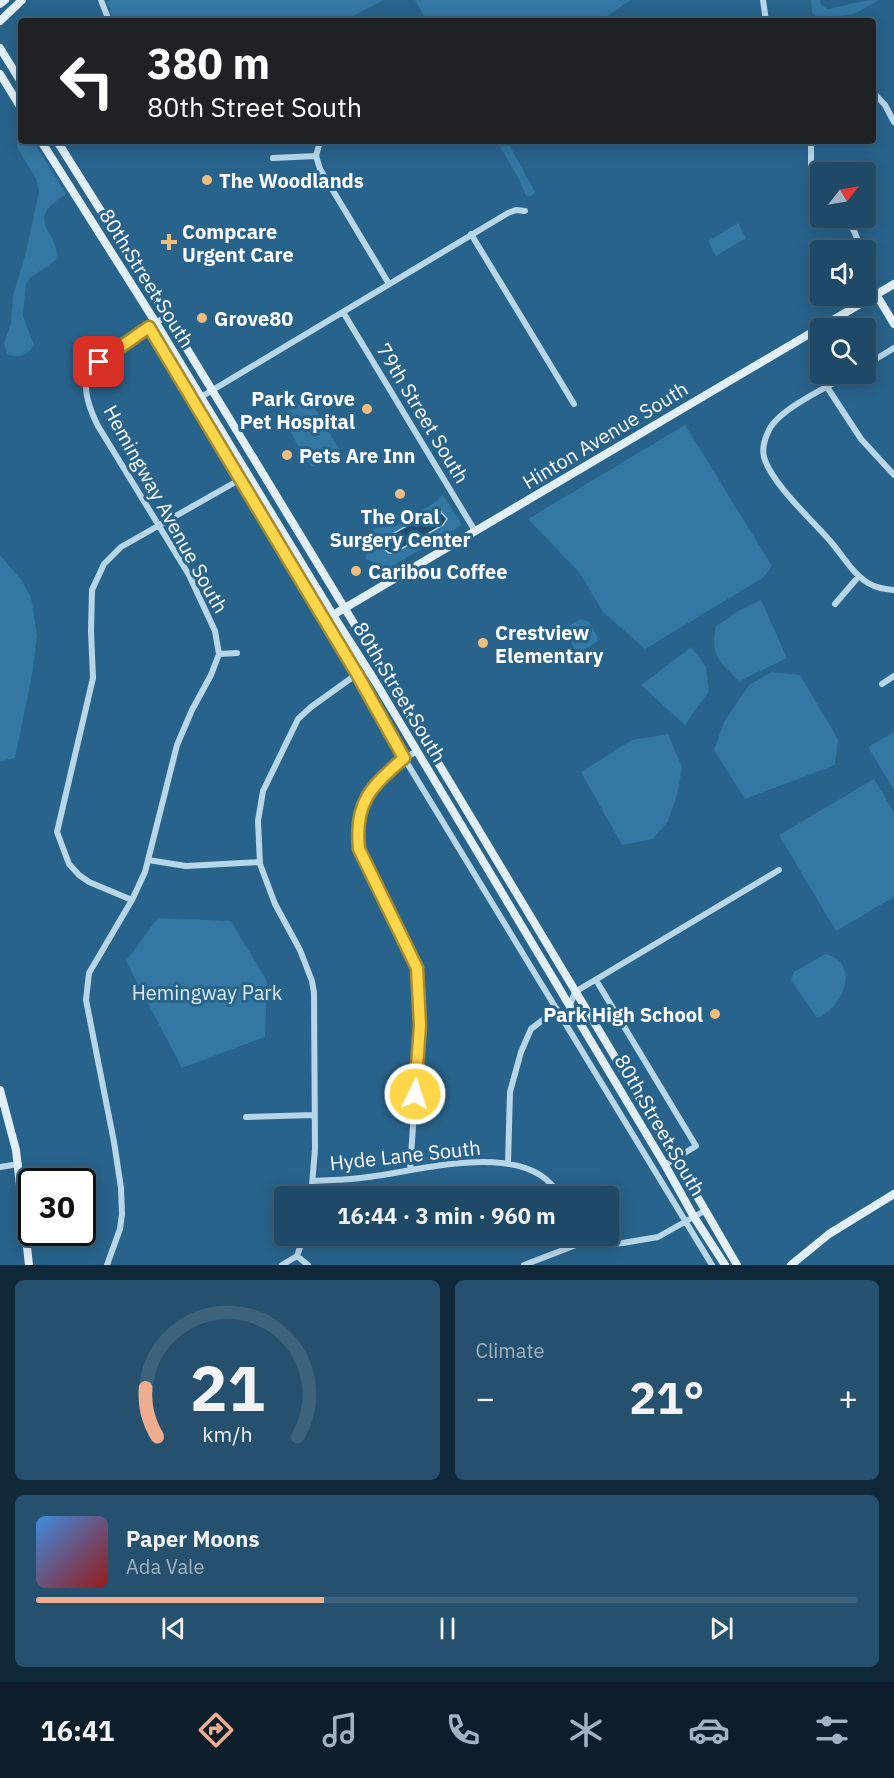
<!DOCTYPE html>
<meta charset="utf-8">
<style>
body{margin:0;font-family:"IBM Plex Sans",sans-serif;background:#26516e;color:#f1f3f6;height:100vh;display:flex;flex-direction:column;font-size:22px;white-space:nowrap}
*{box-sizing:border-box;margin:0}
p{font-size:20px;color:#a1b3c0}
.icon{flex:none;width:33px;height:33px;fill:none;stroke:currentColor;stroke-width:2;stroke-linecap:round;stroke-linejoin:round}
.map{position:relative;height:1265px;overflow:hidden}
.panel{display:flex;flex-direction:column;gap:15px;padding:15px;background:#102939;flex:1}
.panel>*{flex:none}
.hud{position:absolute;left:18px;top:18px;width:858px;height:126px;border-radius:6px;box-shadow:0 3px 15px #0003,0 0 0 2px #3c627c;background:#202124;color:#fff;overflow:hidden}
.needle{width:39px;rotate:59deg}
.fabs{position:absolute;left:810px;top:162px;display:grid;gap:12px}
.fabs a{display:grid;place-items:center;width:66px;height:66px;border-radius:6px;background:#1e4a68;box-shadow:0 3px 15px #0003,0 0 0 2px #3c627c;font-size:30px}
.speed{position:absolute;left:18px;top:1168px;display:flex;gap:12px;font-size:30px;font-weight:700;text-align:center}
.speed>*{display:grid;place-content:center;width:78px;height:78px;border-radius:50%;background:#1e4a68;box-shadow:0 3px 15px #0003,0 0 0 2px #3c627c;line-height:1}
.speed .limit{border:3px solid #111;border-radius:9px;background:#fff;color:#111}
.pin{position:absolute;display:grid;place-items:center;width:51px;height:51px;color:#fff;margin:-26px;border-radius:12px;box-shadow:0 3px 9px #0006}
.me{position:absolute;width:66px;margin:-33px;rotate:4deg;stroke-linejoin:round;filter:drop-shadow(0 0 4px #0008)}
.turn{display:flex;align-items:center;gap:21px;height:126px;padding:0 30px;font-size:27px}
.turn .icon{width:78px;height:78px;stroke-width:2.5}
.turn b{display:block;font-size:42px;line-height:51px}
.big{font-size:45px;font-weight:800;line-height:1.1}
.panel .tile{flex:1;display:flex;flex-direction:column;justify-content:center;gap:9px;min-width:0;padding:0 21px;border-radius:9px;background:#26516e}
.panel .dial{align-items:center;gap:0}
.dial svg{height:156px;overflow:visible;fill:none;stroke:#3c627c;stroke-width:7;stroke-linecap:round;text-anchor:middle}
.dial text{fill:#f1f3f6;stroke:none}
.song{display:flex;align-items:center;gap:18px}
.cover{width:72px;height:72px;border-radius:9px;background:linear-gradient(135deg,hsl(210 70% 55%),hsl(0 70% 35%))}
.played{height:6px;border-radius:3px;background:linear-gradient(90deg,#eead8d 35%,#3c627c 35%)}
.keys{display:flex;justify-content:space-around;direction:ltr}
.heat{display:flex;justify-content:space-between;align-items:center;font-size:33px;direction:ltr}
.panel .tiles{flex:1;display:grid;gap:15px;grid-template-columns:1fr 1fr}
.tile:last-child{grid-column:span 2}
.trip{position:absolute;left:274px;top:1186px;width:345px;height:60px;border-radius:6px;background:#1e4a68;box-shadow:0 3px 15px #0003,0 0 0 2px #3c627c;font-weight:800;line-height:60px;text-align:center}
.dock{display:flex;height:96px;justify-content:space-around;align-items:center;background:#0c1e2a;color:#a1b3c0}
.dock .icon{width:42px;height:42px}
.dock .on{color:#eead8d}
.dock b{font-size:27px;color:#f1f3f6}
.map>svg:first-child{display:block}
.green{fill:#3377a2}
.water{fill:#1d4b6c;stroke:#acd2ea;stroke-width:1.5}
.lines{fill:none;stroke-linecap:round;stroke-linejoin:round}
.street{stroke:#b7d6ea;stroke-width:6}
.secondary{stroke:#e1eff8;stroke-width:8}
.route-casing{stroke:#a68a30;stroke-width:15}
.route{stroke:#ffd54a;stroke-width:10}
.poi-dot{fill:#f1bd7d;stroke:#28638b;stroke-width:2}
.labels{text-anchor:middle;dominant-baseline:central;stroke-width:6;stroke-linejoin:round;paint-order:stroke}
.poi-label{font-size:20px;font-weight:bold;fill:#fff;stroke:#28638b;text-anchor:start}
.street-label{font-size:20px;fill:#fff;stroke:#28638b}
.park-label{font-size:20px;fill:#dbecf7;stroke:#28638b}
</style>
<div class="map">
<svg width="894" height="1265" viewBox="0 0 894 1265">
<rect width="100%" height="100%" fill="#28638b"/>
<path class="green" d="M 110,0 L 384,0 L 343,21 L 114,21 L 107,2 Z
M 415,0 L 631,0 L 599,21 L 427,21 Z
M 811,0 L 820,0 L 821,5 L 828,9 C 846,6 860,0 879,0 L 854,14 L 820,19 L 812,13 Z
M 21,135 L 21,141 L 33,141 L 66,194 C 20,223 62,231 56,260 L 30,278 L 26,284 L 23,316 L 34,345 C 29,355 17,359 7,354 L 4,343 L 11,324 L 13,296 L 26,252 L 39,191 L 36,179 L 17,147 L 17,142 Z
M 497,141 L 507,141 L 535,192 L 532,196 L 526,196 L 519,179 Z
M 738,223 L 746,238 L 716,256 L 708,241 Z
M 306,399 L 311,401 L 339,449 C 336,458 322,466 312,466 L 308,462 L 282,418 L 284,413 Z
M 685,425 L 772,566 L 764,577 L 645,649 L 603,612 L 579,572 L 528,519 Z
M 443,495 L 462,525 L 384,571 L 379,564 L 366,559 L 363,535 L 377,528 L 395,526 L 434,503 Z
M 0,555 L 21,580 L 31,597 L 37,635 L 32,675 L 15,758 L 0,761 Z
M 761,600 L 787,658 L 739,681 C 719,661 710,656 716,626 L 740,610 Z
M 581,619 L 588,621 L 598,637 L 597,642 L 580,652 L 576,651 L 567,636 L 569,626 Z
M 691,647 L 706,667 L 709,691 L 685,725 L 641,685 Z
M 771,672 L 800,675 L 838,739 L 835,765 L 745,799 L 714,750 L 724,722 L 749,685 Z
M 894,732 L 894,790 L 868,747 Z
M 668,734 L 682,767 L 678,792 L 668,821 L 653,839 L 622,845 L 581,772 L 632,740 Z
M 874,779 L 894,812 L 894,897 L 836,931 L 779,835 Z
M 158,918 L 231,921 L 267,981 L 265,1037 L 182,1068 L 126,961 Z
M 825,954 C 862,962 843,1009 817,1018 L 791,980 L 794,972 Z"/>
<path class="water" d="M 440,511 L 447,519 L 443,525 L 394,553 L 389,553 L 383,548 L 382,541 L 387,537 L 421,518 Z"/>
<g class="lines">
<path class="street" d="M 101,0 L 109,21
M 763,0 L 766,21
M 873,92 L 885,105 L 894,122
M 320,141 L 316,156 L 320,169 L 389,284
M 811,141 L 811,165 L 820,188
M 273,158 L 316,156
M 847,218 L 855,233 L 861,250
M 471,234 L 574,404
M 866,274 L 876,294
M 343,312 L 475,531
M 149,327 C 234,471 323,612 404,758 L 712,1265
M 866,365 L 894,348
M 850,374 C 829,386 779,409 769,430 C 765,438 762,449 764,457 C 771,483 813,521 831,542 C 843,556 853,574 868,583 C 876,588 885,589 894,590
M 827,387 L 861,439 L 894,475
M 201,397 L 508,213 L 516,210 L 525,211
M 835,604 L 859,576
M 219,654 L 237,653
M 882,684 L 894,676
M 148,860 L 186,866 L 260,862
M 132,900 L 89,882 L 79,875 L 69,864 L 57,832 L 93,678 L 91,631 L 92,590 L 104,564 L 121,547 L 239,480
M 596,980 L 696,1146 L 665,1165
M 570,1005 L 575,992 L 779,870
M 246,1117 L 314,1115
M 508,1163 L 510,1092 L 521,1052 L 531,1029 L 557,1009
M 0,1167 L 19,1164
M 410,1170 L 420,1025 L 417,968 L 359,849 C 357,835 356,816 363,803 C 374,781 396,762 417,751
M 313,1181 C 331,1180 350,1180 368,1177 C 420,1171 530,1137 560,1197
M 311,1197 L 315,1149 L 314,993 L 312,981 L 300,950 L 275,904 L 260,864 L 258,821 L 263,791 L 298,719 L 311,707 L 357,674
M 297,1256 L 304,1236
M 297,1256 L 308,1265
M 107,1265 L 120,1229 L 122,1214 L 121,1188 L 114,1142 L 86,1000 L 89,973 L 132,900 L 145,872 L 177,745 L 192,710 L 211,675 L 219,654 L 215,631 L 189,575 L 98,426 C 91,412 80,387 90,372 C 98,357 151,326 167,316
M 282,1265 L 297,1256
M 524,1265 L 576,1245 L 623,1243 L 658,1237 L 706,1210"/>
<path class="secondary" d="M 0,4 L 5,0
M 0,21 L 22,0
M 0,48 L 21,82
M 0,74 L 21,108
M 41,141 L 156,323 L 333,615 L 375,681 L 665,1165 L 694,1217 L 725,1265
M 57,141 L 167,316 L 392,686 L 651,1117 L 737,1265
M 876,294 L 894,324
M 333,615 L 894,284
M 0,1090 L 16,1150 L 29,1265
M 791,1265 L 829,1234 L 894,1194"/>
</g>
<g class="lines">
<g class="route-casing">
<path id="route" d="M 99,362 L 149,327 L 357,674 L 404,758 C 371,787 354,802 359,849 L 417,968 L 420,1025 L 415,1094"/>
</g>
<use href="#route" class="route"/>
</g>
<g class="poi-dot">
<circle cx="207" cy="180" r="6"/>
<path d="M166 233h6v6h6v6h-6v6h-6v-6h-6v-6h6z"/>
<circle cx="202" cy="318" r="6"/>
<circle cx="367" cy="409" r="6"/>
<circle cx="287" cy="455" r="6"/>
<circle cx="400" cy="494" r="6"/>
<circle cx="356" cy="571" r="6"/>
<circle cx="483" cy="643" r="6"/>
<circle cx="715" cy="1014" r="6"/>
</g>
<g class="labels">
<g class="poi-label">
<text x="219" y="180">The Woodlands</text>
<text x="182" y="231">Compcare<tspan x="182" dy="23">Urgent Care</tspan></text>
<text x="214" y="318">Grove80</text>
<text x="355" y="398" text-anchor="end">Park Grove<tspan x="355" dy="23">Pet Hospital</tspan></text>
<text x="299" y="455">Pets Are Inn</text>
<text x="400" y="516" text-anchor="middle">The Oral<tspan x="400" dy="23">Surgery Center</tspan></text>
<text x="368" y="571">Caribou Coffee</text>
<text x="495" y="632">Crestview<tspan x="495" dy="23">Elementary</tspan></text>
<text x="703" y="1014" text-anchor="end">Park High School</text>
</g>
<g class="street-label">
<text transform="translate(147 278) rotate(58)">80th Street South</text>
<text transform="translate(423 413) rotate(59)">79th Street South</text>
<text transform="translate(605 435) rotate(-31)">Hinton Avenue South</text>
<text transform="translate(166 509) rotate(61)">Hemingway Avenue South</text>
<text transform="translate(400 692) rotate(59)">80th Street South</text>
<text transform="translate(660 1125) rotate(60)">80th Street South</text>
<text transform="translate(405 1155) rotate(-6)">Hyde Lane South</text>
</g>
<g class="park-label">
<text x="207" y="992">Hemingway Park</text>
</g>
</g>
</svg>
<div class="fabs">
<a><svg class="needle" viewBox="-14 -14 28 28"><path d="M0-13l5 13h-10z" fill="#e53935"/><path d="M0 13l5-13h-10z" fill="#a1b3c0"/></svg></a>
<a><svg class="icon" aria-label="sound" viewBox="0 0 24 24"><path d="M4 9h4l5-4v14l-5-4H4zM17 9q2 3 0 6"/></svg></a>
<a><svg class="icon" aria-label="search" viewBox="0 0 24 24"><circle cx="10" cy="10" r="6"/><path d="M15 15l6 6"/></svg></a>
</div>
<div class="speed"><div class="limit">30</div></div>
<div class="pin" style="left:99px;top:362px;background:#d93025"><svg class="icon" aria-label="arrive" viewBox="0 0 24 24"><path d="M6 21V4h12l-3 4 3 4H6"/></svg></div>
<svg class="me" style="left:415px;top:1094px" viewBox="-20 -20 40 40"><circle r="17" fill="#ffd54a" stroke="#fff" stroke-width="3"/><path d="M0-11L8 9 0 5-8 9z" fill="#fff"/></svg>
<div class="trip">16:44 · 3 min · 960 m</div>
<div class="hud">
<div class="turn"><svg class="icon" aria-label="left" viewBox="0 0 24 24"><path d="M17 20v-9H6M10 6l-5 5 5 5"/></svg><div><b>380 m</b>80th Street South</div></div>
</div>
</div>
<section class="panel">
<div class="tiles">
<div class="tile dial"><svg viewBox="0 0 100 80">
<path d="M14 69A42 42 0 1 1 86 69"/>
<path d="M14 69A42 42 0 0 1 8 44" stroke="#eead8d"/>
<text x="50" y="56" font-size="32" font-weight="700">21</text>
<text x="50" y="72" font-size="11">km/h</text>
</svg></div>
<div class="tile"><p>Climate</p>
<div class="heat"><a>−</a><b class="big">21°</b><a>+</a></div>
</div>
<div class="tile">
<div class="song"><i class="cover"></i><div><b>Paper Moons</b><p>Ada Vale</p></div></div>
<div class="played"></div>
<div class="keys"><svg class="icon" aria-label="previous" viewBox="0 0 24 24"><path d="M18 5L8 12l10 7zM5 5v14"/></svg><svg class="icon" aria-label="pause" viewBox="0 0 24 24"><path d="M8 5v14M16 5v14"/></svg><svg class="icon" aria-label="next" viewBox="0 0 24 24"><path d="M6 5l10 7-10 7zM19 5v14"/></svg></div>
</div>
</div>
</section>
<nav class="dock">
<b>16:41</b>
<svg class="icon on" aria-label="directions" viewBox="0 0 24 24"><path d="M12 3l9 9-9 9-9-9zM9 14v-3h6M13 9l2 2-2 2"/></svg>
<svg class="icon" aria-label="music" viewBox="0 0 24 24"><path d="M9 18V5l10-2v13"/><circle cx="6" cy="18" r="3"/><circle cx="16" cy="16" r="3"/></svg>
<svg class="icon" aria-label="phone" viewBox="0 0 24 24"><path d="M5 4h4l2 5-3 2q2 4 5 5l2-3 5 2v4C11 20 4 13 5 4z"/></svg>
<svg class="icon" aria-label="climate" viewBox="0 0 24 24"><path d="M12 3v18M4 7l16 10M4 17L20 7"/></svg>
<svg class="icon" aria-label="car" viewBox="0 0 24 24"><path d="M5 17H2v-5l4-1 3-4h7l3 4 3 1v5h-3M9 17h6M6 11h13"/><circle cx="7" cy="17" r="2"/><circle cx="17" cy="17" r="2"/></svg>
<svg class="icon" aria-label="filters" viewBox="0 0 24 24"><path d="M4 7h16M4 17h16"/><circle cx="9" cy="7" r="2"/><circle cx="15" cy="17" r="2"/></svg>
</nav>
